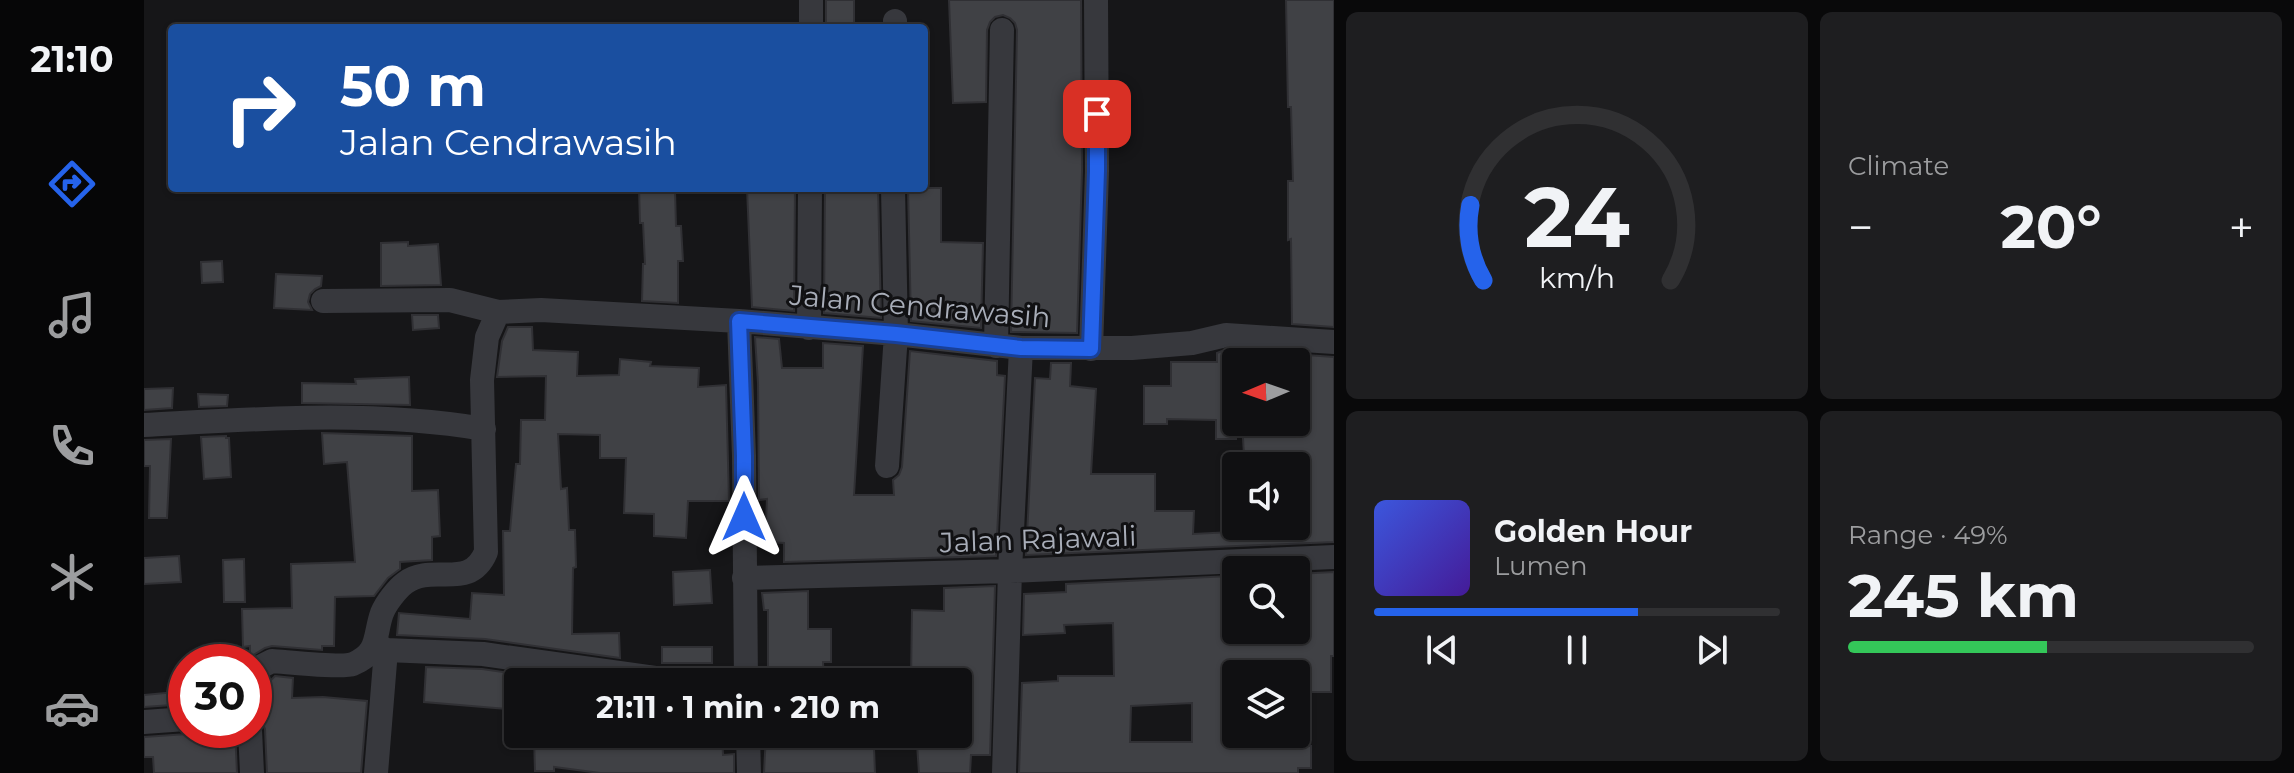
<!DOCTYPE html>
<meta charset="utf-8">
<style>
body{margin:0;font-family:Montserrat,sans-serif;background:#1e1e20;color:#f1f3f6;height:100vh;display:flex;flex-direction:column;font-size:30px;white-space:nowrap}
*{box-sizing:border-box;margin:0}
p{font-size:26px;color:#9c9d9f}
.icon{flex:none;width:44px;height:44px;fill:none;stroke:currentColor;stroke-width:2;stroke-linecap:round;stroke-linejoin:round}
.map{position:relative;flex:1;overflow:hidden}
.details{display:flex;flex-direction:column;gap:12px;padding:12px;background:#09090a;width:960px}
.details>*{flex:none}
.top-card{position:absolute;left:24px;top:24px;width:760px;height:168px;border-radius:8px;box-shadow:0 2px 6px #0004,0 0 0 2px #303032;background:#1a4fa0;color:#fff;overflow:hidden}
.needle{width:52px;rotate:268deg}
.fabs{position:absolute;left:1078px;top:348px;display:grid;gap:16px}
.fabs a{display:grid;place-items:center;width:88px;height:88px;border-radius:8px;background:#101012;box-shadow:0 2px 6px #0004,0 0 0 2px #303032;font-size:40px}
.speed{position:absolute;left:24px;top:644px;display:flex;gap:16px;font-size:40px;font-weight:700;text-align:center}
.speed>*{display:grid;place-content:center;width:104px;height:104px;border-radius:50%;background:#101012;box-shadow:0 2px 6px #0004,0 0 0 2px #303032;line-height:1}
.speed .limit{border:12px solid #d22;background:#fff;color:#111}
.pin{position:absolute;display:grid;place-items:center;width:68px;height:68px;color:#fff;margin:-34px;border-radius:16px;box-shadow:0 4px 12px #0006}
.me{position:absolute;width:88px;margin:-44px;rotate:0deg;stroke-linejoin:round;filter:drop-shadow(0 0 6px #0008)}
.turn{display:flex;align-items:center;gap:28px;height:168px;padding:0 40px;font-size:36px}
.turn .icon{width:104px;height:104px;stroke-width:2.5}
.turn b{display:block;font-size:56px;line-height:68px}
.big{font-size:60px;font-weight:700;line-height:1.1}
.details .widget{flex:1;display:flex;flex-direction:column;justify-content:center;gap:12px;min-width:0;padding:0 28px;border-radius:12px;background:#1e1e20}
.details .dial{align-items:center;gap:0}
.dial svg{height:208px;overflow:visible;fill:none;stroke:#303032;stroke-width:7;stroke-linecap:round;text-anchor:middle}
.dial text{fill:#f1f3f6;stroke:none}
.song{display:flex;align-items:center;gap:24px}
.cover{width:96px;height:96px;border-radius:12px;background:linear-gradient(135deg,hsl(230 70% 55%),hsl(260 70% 35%))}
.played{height:8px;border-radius:4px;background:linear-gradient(90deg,#2563eb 65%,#303032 65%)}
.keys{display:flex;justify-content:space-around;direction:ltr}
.heat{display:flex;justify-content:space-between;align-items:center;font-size:44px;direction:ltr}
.charge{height:12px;border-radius:6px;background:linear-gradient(90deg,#34c759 49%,#303032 0)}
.details .tiles{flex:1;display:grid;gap:12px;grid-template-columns:repeat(2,1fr)}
.trip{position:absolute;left:360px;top:668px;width:468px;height:80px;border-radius:8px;background:#101012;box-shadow:0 2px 6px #0004,0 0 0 2px #303032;font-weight:700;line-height:80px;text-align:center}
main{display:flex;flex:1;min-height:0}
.tab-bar{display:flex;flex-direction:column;width:144px;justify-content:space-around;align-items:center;background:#060607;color:#9c9d9f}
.tab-bar .icon{width:56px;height:56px}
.tab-bar .selected{color:#2563eb}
.tab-bar b{font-size:36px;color:#f1f3f6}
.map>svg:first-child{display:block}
.building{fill:#404145;stroke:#303034;stroke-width:2;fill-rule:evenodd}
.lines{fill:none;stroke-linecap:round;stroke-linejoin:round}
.minor{stroke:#37383d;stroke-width:24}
.route-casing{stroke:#184099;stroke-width:20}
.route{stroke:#2563eb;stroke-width:14}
.labels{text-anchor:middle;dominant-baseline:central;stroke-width:6;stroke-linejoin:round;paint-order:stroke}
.street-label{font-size:28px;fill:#a8adb8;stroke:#111113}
</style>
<main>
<nav class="tab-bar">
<b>21:10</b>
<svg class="icon selected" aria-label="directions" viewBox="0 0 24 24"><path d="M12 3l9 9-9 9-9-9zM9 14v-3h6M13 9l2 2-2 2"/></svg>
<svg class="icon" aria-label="music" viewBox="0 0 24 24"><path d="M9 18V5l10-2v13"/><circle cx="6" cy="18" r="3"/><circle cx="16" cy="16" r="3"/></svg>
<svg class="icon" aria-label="phone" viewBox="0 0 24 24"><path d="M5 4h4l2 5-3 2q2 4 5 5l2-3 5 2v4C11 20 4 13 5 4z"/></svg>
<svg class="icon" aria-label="climate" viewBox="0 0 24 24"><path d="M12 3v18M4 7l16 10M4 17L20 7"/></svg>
<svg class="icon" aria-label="car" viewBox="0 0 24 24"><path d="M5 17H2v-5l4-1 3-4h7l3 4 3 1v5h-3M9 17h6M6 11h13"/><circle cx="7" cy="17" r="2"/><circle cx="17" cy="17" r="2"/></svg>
</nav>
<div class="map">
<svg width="1190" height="773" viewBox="0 0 1190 773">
<rect width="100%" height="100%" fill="#161618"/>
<path class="building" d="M 682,0 L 710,0 L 710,28 L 682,28 Z
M 805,0 L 937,0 L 938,171 L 933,333 L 867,332 L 873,30 L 871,23 L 866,18 L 859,15 L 851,17 L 846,22 L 843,30 L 842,102 L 809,103 Z
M 1142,0 L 1190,0 L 1190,327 L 1148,324 L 1147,239 L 1144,240 L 1144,181 L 1149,181 L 1147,107 L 1144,107 Z
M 495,188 L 523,188 L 523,191 L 531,191 L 532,226 L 537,226 L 539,261 L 534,261 L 534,303 L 498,301 L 499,264 L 501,264 L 499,223 L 496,223 Z
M 603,188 L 651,188 L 650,311 L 608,307 Z
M 681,188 L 734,188 L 737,318 L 680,313 Z
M 764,188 L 797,188 L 797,242 L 839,243 L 837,328 L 767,321 Z
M 264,242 L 264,246 L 294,244 L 297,285 L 237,286 L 237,243 Z
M 78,261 L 79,282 L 58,283 L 57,262 Z
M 132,274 L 178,276 L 177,286 L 171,289 L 166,294 L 164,302 L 168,310 L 130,308 Z
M 268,315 L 294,315 L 295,328 L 269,330 Z
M 364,327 L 388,327 L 389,350 L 434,352 L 433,376 L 475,375 L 476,359 L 507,362 L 506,366 L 555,368 L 554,387 L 582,385 L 585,501 L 544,501 L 542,538 L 510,536 L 510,514 L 480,513 L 482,458 L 456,458 L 456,435 L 414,434 L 417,489 L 423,488 L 425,530 L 431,530 L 432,567 L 429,568 L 428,634 L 475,633 L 476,658 L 341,639 L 253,635 L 255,613 L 326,619 L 328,593 L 360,595 L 359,531 L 366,531 L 372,464 L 376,464 L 377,420 L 401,420 L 402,376 L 353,377 L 358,341 Z
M 611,337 L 635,339 L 638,368 L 679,368 L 679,343 L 719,346 L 710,495 L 750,495 L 749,480 L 755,475 L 758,467 L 766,351 L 853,361 L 853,375 L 861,376 L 852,556 L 640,562 L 640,543 L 621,542 L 623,499 L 615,500 L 614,383 Z
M 1078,351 L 1092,352 L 1092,439 L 1072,439 L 1072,420 L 1023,419 L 1023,424 L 1000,424 L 1000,386 L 1027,386 L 1027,362 L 1073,362 L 1073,353 Z
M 1148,354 L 1190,357 L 1190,542 L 882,555 L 891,378 L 906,379 L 907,363 L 927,363 L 926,386 L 952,389 L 947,474 L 1011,474 L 1011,511 L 1050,511 L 1049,534 L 1150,529 L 1152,466 L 1130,466 L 1129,453 L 1100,455 L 1098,422 L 1152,422 L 1152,362 L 1148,362 Z
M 265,377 L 266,405 L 158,403 L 158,383 L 212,384 L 211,379 Z
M 29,388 L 28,408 L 0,410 L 0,389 Z
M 54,394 L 84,395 L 83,406 L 55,407 Z
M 178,433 L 268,436 L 268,491 L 294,490 L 296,536 L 288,537 L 288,560 L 256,562 L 256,569 L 244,578 L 230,596 L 191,597 L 190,646 L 178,646 L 178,650 L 128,646 L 121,648 L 106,657 L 106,646 L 99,647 L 98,609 L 148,608 L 147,564 L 211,562 L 203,462 L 180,464 Z
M 82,436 L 82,438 L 85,438 L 87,477 L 60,479 L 57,437 Z
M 27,439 L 23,518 L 5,518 L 6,466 L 0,466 L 0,440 Z
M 35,556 L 37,582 L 0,584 L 0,558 Z
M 100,559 L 101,602 L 80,602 L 79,560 Z
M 566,570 L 568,603 L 530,605 L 529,572 Z
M 1190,572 L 1190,656 L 1187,656 L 1187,692 L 1152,692 L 1152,674 L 1092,674 L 1092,734 L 1137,734 L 1137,746 L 1167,746 L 1167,768 L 1154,768 L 1154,773 L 875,773 L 878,683 L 914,681 L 914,676 L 970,676 L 969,623 L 920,625 L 921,633 L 879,635 L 880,594 L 922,592 L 922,584 L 1086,576 L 1088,617 L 1092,617 L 1092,630 L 1152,630 L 1152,574 ZM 1048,703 L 1048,742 L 986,742 L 987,706 Z
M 851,586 L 846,755 L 827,755 L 826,773 L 775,773 L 773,744 L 815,742 L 814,682 L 767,682 L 768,610 L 800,611 L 800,588 Z
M 664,591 L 664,629 L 687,629 L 687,662 L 679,662 L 680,682 L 624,682 L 624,610 L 620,610 L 618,593 Z
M 518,647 L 568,647 L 568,663 L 518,663 Z
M 282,667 L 338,669 L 431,682 L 374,682 L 374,710 L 280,702 Z
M 131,676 L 149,678 L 148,698 L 179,697 L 223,701 L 217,773 L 123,773 L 121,729 L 118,722 L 120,687 Z
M 42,691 L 42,704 L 0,707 L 0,695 Z
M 52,730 L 91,730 L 93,773 L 10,773 L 9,757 L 0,757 L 0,737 L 43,734 Z
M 456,734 L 492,734 L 492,736 L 578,734 L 579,755 L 590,754 L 590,773 L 456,773 L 410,767 L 410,771 L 391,771 L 390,737 L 410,737 L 456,742 Z
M 622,734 L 708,734 L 709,749 L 730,748 L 731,773 L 620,773 Z"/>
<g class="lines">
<path class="minor" d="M 667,28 L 667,0
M 751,28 L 751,21
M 179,301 L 306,300 L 354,312
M 595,321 L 600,456 L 602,682
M 665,328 L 666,188
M 852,346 L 858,30
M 947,349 L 953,171 L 952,0
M 0,425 C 113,419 228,410 340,429
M 743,466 L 752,334 L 749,188
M 600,578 L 866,571 L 1190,557
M 232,644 L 242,650 L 339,654 L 511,678 L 602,678
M 110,676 L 118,666 L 128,661 C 144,662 198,668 209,664 C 236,653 230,635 238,613 C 242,603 253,589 261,583 C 289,562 325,592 342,552 L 338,380 L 343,337 L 354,312 L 397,310 L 595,321 L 752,334 L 877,348 L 988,348 L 1048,343 L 1082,335 L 1190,342
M 0,722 L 42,719
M 106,730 L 108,773
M 604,734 L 605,773
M 232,773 L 242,650
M 860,773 L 866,571 L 877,348"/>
</g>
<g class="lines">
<g class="route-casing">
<path id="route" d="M 600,517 L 600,456 L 595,321 L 752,334 L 877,348 L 947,349 L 953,171 L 953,114"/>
</g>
<use href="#route" class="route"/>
</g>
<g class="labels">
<g class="street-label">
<text transform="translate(776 306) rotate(5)">Jalan Cendrawasih</text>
<text transform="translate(894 539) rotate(-2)">Jalan Rajawali</text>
</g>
</g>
</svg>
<div class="fabs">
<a><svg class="needle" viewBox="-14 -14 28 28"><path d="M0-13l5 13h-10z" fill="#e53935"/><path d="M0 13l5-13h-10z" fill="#9c9d9f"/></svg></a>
<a><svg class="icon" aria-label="sound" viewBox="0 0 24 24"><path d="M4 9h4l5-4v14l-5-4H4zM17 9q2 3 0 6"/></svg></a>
<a><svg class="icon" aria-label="search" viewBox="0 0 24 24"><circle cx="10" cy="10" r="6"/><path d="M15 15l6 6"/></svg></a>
<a><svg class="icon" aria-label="layers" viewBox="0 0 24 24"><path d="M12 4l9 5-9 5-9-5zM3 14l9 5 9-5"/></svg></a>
</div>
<div class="speed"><div class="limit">30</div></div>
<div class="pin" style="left:953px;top:114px;background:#d93025"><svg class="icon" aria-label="arrive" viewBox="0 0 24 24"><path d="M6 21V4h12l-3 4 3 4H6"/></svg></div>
<svg class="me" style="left:600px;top:517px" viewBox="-20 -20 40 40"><path d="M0-17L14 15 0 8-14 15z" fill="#2563eb" stroke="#fff" stroke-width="4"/></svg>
<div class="trip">21:11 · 1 min · 210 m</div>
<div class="top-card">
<div class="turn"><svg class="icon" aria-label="right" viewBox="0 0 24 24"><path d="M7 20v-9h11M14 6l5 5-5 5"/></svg><div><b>50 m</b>Jalan Cendrawasih</div></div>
</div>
</div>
<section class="details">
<div class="tiles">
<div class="widget dial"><svg viewBox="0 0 100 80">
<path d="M14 69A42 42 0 1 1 86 69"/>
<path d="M14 69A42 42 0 0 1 9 40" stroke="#2563eb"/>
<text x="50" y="56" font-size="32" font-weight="700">24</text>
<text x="50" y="72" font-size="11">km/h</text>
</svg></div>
<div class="widget"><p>Climate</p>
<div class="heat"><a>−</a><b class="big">20°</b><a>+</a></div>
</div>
<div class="widget">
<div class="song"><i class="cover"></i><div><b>Golden Hour</b><p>Lumen</p></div></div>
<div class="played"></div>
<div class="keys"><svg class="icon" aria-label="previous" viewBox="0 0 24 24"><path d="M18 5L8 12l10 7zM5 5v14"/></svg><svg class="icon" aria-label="pause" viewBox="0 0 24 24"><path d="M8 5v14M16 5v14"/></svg><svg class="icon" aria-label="next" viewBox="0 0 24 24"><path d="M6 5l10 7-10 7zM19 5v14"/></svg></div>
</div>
<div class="widget"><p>Range · 49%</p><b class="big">245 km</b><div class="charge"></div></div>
</div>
</section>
</main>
